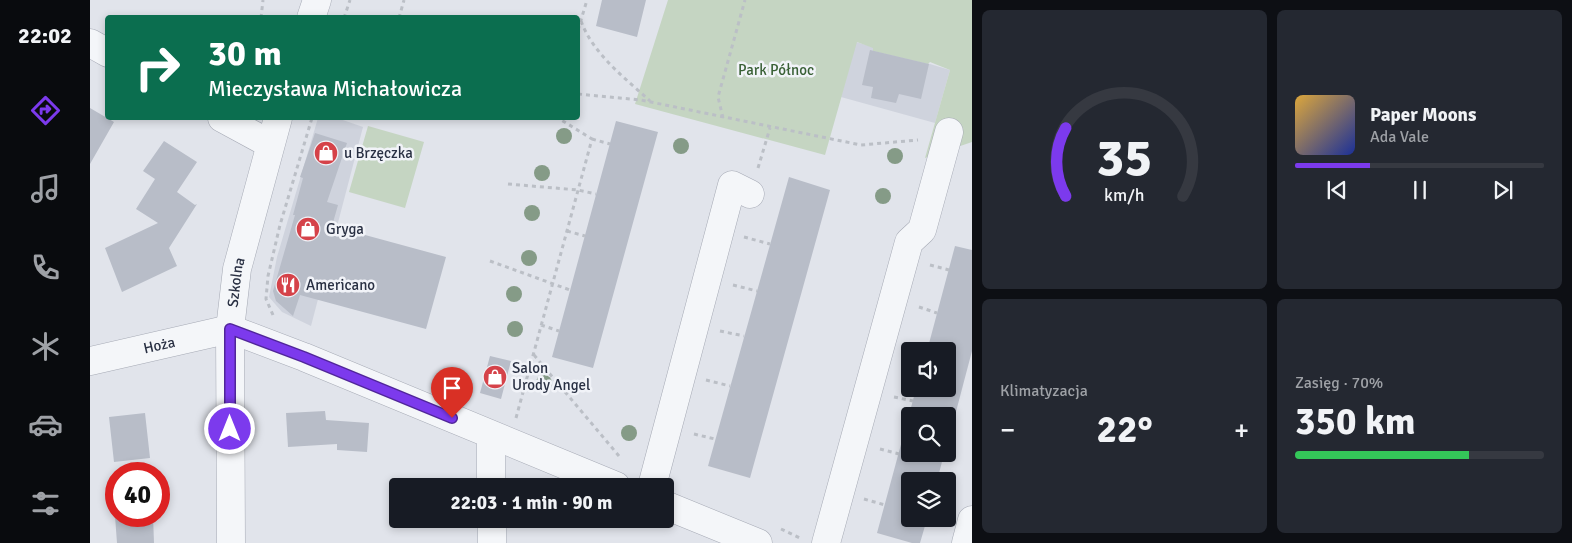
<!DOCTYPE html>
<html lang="pl">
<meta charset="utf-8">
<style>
body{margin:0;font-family:Signika,sans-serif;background:#242831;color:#f1f3f6;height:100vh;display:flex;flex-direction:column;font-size:19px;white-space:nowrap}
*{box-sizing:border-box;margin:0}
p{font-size:16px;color:#9ea1a6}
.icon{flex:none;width:28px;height:28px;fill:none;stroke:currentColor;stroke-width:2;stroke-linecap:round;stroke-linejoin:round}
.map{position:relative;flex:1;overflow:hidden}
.side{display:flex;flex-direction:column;gap:10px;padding:10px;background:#0d0f14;width:600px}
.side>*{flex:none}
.banner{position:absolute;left:15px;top:15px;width:475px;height:105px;border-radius:5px;box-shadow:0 2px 8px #0003;background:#0b6e4f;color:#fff;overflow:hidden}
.tools{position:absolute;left:811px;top:342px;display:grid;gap:10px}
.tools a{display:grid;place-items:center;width:55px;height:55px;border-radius:5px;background:#171b24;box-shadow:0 2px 8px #0003;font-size:25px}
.speed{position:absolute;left:15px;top:462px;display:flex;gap:10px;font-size:25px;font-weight:700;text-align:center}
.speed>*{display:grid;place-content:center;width:65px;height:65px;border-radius:50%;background:#171b24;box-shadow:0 2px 8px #0003;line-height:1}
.speed .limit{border:8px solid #d22;background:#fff;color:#111}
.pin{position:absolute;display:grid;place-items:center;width:42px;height:42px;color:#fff;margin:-51px -21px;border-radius:50% 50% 50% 0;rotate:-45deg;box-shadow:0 0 5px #0007}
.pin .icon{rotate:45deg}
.me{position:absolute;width:55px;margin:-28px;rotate:0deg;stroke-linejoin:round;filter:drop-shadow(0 0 4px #0008)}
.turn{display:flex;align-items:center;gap:18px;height:105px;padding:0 20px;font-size:22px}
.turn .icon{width:65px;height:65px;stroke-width:2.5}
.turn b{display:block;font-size:35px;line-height:42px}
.big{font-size:38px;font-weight:700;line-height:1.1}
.side .widget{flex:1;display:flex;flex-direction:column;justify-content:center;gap:8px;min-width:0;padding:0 18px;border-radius:8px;background:#242831}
.side .dial{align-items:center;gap:0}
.dial svg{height:130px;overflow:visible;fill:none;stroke:#363941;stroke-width:7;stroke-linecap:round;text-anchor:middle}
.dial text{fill:#f1f3f6;stroke:none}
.song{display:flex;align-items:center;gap:15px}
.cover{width:60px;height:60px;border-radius:8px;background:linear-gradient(135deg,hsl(40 70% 55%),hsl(230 70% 35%))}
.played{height:5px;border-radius:2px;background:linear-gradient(90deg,#7c3aed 30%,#363941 30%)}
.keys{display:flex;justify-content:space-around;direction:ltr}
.heat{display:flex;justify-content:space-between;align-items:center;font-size:28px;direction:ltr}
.charge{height:8px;border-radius:4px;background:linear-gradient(90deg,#34c759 70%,#363941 0)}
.side .tiles{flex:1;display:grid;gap:10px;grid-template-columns:repeat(2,1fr)}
.trip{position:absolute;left:299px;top:478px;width:285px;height:50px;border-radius:5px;background:#171b24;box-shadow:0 2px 8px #0003;font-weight:700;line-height:50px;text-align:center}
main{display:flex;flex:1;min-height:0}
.dock{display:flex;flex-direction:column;width:90px;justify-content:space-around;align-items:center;background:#090b0e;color:#9ea1a6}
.dock .icon{width:35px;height:35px}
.dock .active{color:#7c3aed}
.dock b{font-size:22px;color:#f1f3f6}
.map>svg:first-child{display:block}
.built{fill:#cfd3dd}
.green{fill:#c5d5c2}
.building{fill:#b8bdc8}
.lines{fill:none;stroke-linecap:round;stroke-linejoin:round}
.minor-casing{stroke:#a6aab5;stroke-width:29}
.path{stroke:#bbbfc6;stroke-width:3;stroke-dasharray:4 4;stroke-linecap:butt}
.minor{stroke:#f4f6f9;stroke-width:28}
.tree{fill:#859b87}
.route-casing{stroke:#51269a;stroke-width:12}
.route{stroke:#7c3aed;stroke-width:9}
.labels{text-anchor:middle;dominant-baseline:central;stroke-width:5;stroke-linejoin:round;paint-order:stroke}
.park-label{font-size:15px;fill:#396035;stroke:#f1f3f8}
.poi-label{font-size:15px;fill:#293043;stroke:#f1f3f8;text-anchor:start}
.street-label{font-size:15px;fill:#293043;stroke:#f1f3f8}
</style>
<main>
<nav class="dock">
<b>22:02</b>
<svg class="icon active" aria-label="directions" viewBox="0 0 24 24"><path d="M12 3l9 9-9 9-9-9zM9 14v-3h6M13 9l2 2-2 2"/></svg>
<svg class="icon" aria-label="music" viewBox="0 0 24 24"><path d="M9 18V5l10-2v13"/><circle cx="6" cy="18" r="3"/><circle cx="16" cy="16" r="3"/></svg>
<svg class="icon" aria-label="phone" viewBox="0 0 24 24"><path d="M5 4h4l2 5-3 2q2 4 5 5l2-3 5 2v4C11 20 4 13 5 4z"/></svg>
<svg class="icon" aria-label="climate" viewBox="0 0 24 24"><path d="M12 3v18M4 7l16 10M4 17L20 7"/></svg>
<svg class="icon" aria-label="car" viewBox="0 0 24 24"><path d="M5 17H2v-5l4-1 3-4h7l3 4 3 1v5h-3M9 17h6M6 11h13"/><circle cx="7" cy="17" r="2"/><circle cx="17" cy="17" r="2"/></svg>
<svg class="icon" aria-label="filters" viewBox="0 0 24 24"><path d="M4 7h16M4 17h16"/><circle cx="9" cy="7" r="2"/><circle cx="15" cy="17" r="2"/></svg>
</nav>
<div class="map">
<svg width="882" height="543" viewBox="0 0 882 543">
<rect width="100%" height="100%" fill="#e1e4eb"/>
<path class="built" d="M 766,42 L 860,70 L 845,123 L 751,97 Z
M 228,118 L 247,118 L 273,127 L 221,326 L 192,312 L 179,297 L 187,257 Z"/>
<path class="green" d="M 578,0 L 882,0 L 882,142 L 835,158 L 860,70 L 840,62 L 838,64 L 783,51 L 783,48 L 767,42 L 735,155 L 545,104 Z
M 278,126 L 334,142 L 315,208 L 259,192 Z"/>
<path class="building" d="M 512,0 L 556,0 L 547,37 L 506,26 Z
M 780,50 L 839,64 L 831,99 L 809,94 L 806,103 L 781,98 L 783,87 L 772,85 Z
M 0,108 L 24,122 L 0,164 Z
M 526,121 L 568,132 L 503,368 L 462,357 Z
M 225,133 L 257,143 L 237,202 L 248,205 L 242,226 L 356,257 L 336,329 L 210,295 L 203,316 L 186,301 L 183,291 L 205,215 L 203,215 L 213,178 L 210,177 Z
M 74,141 L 107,162 L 87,192 L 105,205 L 107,204 L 79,248 L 87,266 L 32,292 L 15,248 L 68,223 L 46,209 L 65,179 L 53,171 Z
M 699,177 L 740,190 L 660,478 L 618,466 Z
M 865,246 L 882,250 L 882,351 L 858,442 L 858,416 L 820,416 L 820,454 L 854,454 L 847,481 L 820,481 L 820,519 L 837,519 L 830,543 L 822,543 L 787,533 L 826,389 L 858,389 L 858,351 L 837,351 Z
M 400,356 L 421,361 L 411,399 L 390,393 Z
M 235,411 L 236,420 L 279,423 L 277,452 L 247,450 L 247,444 L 198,447 L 196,413 Z
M 55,413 L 60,458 L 24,462 L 19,417 Z
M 25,516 L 63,516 L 64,543 L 27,543 Z"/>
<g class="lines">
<g class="minor-casing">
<g id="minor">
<path d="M 221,18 L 227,0"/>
<path d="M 0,43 L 18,53"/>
<path d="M 132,118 L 180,144"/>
<path d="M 140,329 L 214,357 L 526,486"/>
<path id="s1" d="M 0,361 L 140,329"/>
<path d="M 401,436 L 401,486"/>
<path d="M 562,486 L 642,185 L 660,194"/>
<path d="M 575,505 L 668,543"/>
<path d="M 402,519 L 402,543"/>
<path id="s2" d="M 141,543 L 140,329 L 147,269 L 188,118"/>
<path d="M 736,543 L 819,242 L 832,230 L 859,132"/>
<path d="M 876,543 L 882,520"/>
</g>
</g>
<path class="path" d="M 171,18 L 173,0
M 254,18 L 260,0
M 309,18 L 314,0
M 491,21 C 503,54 535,78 560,101
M 488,30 L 497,0
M 488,94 L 551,100 L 771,145 L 828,140
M 633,118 L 628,97 L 655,0
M 502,139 L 520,144
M 668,168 L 680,128
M 418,184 L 488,190 L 506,194
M 477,231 L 495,236
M 654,237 L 680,244
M 400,261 L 480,290
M 840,265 L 859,270
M 643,285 L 667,291
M 829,307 L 847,313
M 183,315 L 176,299 L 178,276 L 190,225 L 222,118
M 451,325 L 469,331
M 630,331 L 654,336
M 444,355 L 529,456
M 616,380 L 640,386
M 804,397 L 823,401
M 426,418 L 502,139 L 468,118
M 604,434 L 625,439
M 790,449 L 809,454
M 774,499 L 795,505
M 691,529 L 710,538"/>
<use href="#minor" class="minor"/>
</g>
<g class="tree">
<circle cx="474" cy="136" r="8"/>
<circle cx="591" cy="146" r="8"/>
<circle cx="805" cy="156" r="8"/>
<circle cx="452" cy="173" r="8"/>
<circle cx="793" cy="196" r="8"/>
<circle cx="442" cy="213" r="8"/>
<circle cx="439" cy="258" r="8"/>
<circle cx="424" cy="294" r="8"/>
<circle cx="425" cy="329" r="8"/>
<circle cx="454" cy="383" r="8"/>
<circle cx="539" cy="433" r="8"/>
</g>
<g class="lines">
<g class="route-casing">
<path id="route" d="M 140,429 L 140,329 L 214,357 L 362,418"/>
</g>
<use href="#route" class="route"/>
</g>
<defs>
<g id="shop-disc" transform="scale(1.25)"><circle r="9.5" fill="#d54249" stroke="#f1f3f8"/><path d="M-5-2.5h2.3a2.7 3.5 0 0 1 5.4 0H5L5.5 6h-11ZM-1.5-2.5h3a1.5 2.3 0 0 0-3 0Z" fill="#fff"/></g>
<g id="restaurant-disc" transform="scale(1.25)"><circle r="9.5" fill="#d54249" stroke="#f1f3f8"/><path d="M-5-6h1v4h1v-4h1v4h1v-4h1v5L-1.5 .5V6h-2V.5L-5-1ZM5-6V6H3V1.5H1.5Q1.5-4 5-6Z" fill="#fff"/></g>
</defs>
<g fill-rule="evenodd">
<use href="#shop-disc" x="236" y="153"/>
<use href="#shop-disc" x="218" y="229"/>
<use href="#restaurant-disc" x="198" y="285"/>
<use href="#shop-disc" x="405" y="377"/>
</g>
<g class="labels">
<g class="park-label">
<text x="686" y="70">Park Północ</text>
</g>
<g class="poi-label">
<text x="254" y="153">u Brzęczka</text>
<text x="236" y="229">Gryga</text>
<text x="216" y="285">Americano</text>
<text x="422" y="368">Salon<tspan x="422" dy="17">Urody Angel</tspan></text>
</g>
<g class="street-label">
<text stroke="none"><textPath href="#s2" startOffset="261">Szkolna</textPath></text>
<text stroke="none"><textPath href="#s1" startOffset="71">Hoża</textPath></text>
</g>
</g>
</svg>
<div class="tools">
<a><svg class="icon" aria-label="sound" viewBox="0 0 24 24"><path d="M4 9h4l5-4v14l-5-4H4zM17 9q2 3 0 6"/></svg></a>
<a><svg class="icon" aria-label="search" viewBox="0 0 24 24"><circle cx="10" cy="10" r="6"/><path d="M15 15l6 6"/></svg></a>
<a><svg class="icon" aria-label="layers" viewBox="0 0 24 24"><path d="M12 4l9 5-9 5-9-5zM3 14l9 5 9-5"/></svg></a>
</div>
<div class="speed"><div class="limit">40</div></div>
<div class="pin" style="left:362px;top:418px;background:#d93025"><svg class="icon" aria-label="arrive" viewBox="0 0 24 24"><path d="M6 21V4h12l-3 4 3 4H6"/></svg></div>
<svg class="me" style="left:140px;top:429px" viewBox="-20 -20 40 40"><circle r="17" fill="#7c3aed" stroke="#fff" stroke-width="3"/><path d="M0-11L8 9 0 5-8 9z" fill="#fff"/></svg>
<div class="trip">22:03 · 1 min · 90 m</div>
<div class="banner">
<div class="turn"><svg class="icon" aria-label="right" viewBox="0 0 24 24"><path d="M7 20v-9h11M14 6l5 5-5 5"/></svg><div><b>30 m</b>Mieczysława Michałowicza</div></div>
</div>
</div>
<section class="side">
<div class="tiles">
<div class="widget dial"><svg viewBox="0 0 100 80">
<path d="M14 69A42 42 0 1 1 86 69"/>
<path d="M14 69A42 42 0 0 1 14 27" stroke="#7c3aed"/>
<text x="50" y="56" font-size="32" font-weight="700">35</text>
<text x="50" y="72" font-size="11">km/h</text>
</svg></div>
<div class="widget">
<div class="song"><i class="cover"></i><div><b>Paper Moons</b><p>Ada Vale</p></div></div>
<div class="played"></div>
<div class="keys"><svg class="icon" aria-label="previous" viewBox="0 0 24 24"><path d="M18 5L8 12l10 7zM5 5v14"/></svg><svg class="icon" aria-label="pause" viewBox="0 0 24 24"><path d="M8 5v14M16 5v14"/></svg><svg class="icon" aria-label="next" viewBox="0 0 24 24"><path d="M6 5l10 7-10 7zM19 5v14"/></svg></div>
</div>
<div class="widget"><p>Klimatyzacja</p>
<div class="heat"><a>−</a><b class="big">22°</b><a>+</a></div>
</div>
<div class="widget"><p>Zasięg · 70%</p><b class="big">350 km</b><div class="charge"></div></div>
</div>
</section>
</main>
